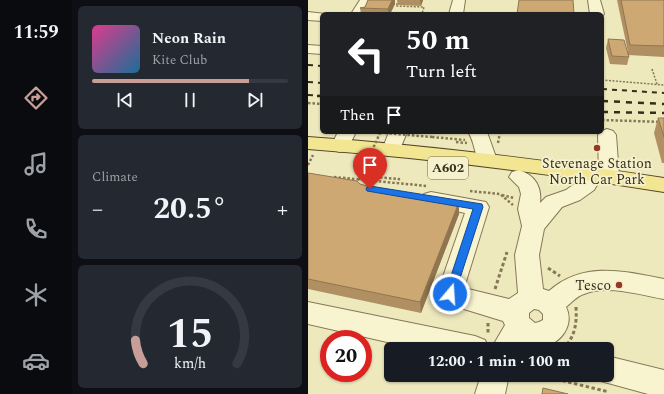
<!DOCTYPE html>
<meta charset="utf-8">
<style>
body{margin:0;font-family:Spectral,serif;background:#242831;color:#f1f3f6;height:100vh;display:flex;flex-direction:column;font-size:15px;white-space:nowrap}
*{box-sizing:border-box;margin:0}
p{font-size:13px;color:#9ea1a6}
.icon{flex:none;width:22px;height:22px;fill:none;stroke:currentColor;stroke-width:2;stroke-linecap:round;stroke-linejoin:round}
.map{position:relative;flex:1;overflow:hidden}
.sheet{display:flex;flex-direction:column;gap:6px;padding:6px;background:#0d0f14;width:236px}
.sheet>*{flex:none}
.hud{position:absolute;left:12px;top:12px;width:284px;height:122px;border-radius:6px;box-shadow:0 1px 3px #0004;background:#202124;color:#fff;overflow:hidden}
.speed{position:absolute;left:12px;top:330px;display:flex;gap:8px;font-size:20px;font-weight:700;text-align:center}
.speed>*{display:grid;place-content:center;width:52px;height:52px;border-radius:50%;background:#171b24;box-shadow:0 1px 3px #0004;line-height:1}
.speed .limit{border:6px solid #d22;background:#fff;color:#111}
.pin{position:absolute;display:grid;place-items:center;width:34px;height:34px;color:#fff;margin:-41px -17px;border-radius:50% 50% 50% 0;rotate:-45deg;box-shadow:0 0 4px #0007}
.pin .icon{rotate:45deg}
.me{position:absolute;width:44px;margin:-22px;rotate:18deg;stroke-linejoin:round;filter:drop-shadow(0 0 3px #0008)}
.turn{display:flex;align-items:center;gap:14px;height:84px;padding:0 20px;font-size:18px}
.turn .icon{width:52px;height:52px;stroke-width:2.5}
.turn b{display:block;font-size:28px;line-height:34px}
.then{display:flex;align-items:center;height:38px;padding:0 20px;background:#0003;gap:8px;font-size:15px}
.big{font-size:30px;font-weight:700;line-height:1.1}
.sheet .tile{flex:1;display:flex;flex-direction:column;justify-content:center;gap:6px;min-width:0;padding:0 14px;border-radius:6px;background:#242831}
.sheet .dial{align-items:center;gap:0}
.dial svg{height:104px;overflow:visible;fill:none;stroke:#363941;stroke-width:7;stroke-linecap:round;text-anchor:middle}
.dial text{fill:#f1f3f6;stroke:none}
.song{display:flex;align-items:center;gap:12px}
.cover{width:48px;height:48px;border-radius:6px;background:linear-gradient(135deg,hsl(330 70% 55%),hsl(200 70% 35%))}
.played{height:4px;border-radius:2px;background:linear-gradient(90deg,#c89f98 80%,#363941 80%)}
.keys{display:flex;justify-content:space-around;direction:ltr}
.heat{display:flex;justify-content:space-between;align-items:center;font-size:22px;direction:ltr}
.trip{position:absolute;left:76px;top:342px;width:230px;height:40px;border-radius:6px;background:#171b24;box-shadow:0 1px 3px #0004;font-weight:700;line-height:40px;text-align:center}
main{display:flex;flex:1;min-height:0}
.menu{display:flex;flex-direction:column;width:72px;justify-content:space-around;align-items:center;background:#090b0e;color:#9ea1a6}
.menu .icon{width:28px;height:28px}
.menu .on{color:#c89f98}
.menu b{font-size:18px;color:#f1f3f6}
.map>svg:first-child{display:block}
.lines{fill:none;stroke-linecap:round;stroke-linejoin:round}
.minor-casing{stroke:#867856;stroke-width:2}
.major-casing{stroke:#53452b;stroke-width:2}
.path-far2{stroke:#867856;stroke-width:1.5;stroke-dasharray:2 1.5;stroke-linecap:butt}
.path-far1{stroke:#867856;stroke-width:2.5;stroke-dasharray:2.5 2;stroke-linecap:butt}
.path{stroke:#867856;stroke-width:3;stroke-dasharray:3.5 2.5;stroke-linecap:butt}
.minor{fill:#f9f4d0;fill-rule:evenodd}
.major{fill:#f3e693;fill-rule:evenodd}
.rail-far1{stroke:#352c1b;stroke-width:2;stroke-dasharray:5 5;stroke-linecap:butt}
.rail{stroke:#352c1b;stroke-width:2.5;stroke-dasharray:6 6;stroke-linecap:butt}
.path-bridge{stroke:#867856;stroke-width:2.5;stroke-dasharray:2.5 2;stroke-linecap:butt}
.wall{fill:#b09062}
.shaded-wall{fill:#907650}
.building{fill:#cda872;stroke:#907650}
.route{fill:#1a73e8;stroke:#114b97}
.poi-dot{fill:#953826;stroke:#f5f1cd;stroke-width:1.5}
.labels{text-anchor:middle;dominant-baseline:central;stroke-width:3.5;stroke-linejoin:round;paint-order:stroke}
.shield{fill:#f5f1cd;stroke:#6f6750;stroke-width:1}
.shield-label{font-size:13px;font-weight:bold;fill:#352c1b}
.poi-label{font-size:14px;fill:#352c1b;stroke:#f5f1cd}
</style>
<main>
<nav class="menu">
<b>11:59</b>
<svg class="icon on" aria-label="directions" viewBox="0 0 24 24"><path d="M12 3l9 9-9 9-9-9zM9 14v-3h6M13 9l2 2-2 2"/></svg>
<svg class="icon" aria-label="music" viewBox="0 0 24 24"><path d="M9 18V5l10-2v13"/><circle cx="6" cy="18" r="3"/><circle cx="16" cy="16" r="3"/></svg>
<svg class="icon" aria-label="phone" viewBox="0 0 24 24"><path d="M5 4h4l2 5-3 2q2 4 5 5l2-3 5 2v4C11 20 4 13 5 4z"/></svg>
<svg class="icon" aria-label="climate" viewBox="0 0 24 24"><path d="M12 3v18M4 7l16 10M4 17L20 7"/></svg>
<svg class="icon" aria-label="car" viewBox="0 0 24 24"><path d="M5 17H2v-5l4-1 3-4h7l3 4 3 1v5h-3M9 17h6M6 11h13"/><circle cx="7" cy="17" r="2"/><circle cx="17" cy="17" r="2"/></svg>
</nav>
<section class="sheet">
<div class="tile">
<div class="song"><i class="cover"></i><div><b>Neon Rain</b><p>Kite Club</p></div></div>
<div class="played"></div>
<div class="keys"><svg class="icon" aria-label="previous" viewBox="0 0 24 24"><path d="M18 5L8 12l10 7zM5 5v14"/></svg><svg class="icon" aria-label="pause" viewBox="0 0 24 24"><path d="M8 5v14M16 5v14"/></svg><svg class="icon" aria-label="next" viewBox="0 0 24 24"><path d="M6 5l10 7-10 7zM19 5v14"/></svg></div>
</div>
<div class="tile"><p>Climate</p>
<div class="heat"><a>−</a><b class="big">20.5°</b><a>+</a></div>
</div>
<div class="tile dial"><svg viewBox="0 0 100 80">
<path d="M14 69A42 42 0 1 1 86 69"/>
<path d="M14 69A42 42 0 0 1 8 51" stroke="#c89f98"/>
<text x="50" y="56" font-size="32" font-weight="700">15</text>
<text x="50" y="72" font-size="11">km/h</text>
</svg></div>
</section>
<div class="map">
<svg width="356" height="394" viewBox="0 0 356 394">
<rect width="100%" height="100%" fill="#eee8bd"/>
<g class="lines">
<g class="minor-casing">
<path id="minor" d="M 52,0 L 64,0 L 57,14 L 43,14 Z
M 145,0 L 157,0 L 155,14 L 141,14 Z
M 280,0 L 292,0 L 296,14 L 294,16 L 294,14 L 282,14 Z
M 0,12 L 18,14 L 14,14 L 14,21 L 0,20 Z
M 0,45 L 14,46 L 14,54 L 0,53 Z
M 299,129 L 305,131 L 308,135 L 311,176 L 308,181 L 301,183 L 294,181 L 291,176 L 290,135 L 294,131 Z
M 30,132 L 48,132 L 39,150 L 32,152 L 25,150 L 23,146 Z
M 81,132 L 99,132 L 90,154 L 83,156 L 76,154 L 74,150 Z
M 160,132 L 179,132 L 189,160 L 186,164 L 179,166 L 172,164 C 166,154 167,142 160,132 Z
M 211,170 C 227,175 234,187 232,203 L 238,197 L 258,190 L 272,180 L 279,178 L 286,180 L 289,185 L 286,190 L 272,200 L 254,207 L 236,229 L 231,255 L 235,289 L 241,291 C 275,261 315,271 356,279 L 356,299 C 333,295 298,284 276,294 C 269,296 264,302 258,307 C 268,327 249,349 227,347 C 224,347 219,344 215,343 L 212,349 L 183,349 L 197,325 L 195,321 L 133,302 L 129,294 L 157,213 L 116,204 L 112,199 L 116,194 L 123,192 L 178,202 L 181,207 L 156,288 L 201,299 L 210,293 L 207,255 L 214,226 L 210,209 L 213,194 L 211,187 L 201,177 L 204,172 ZM 226,309 L 231,310 L 235,314 L 235,320 L 231,322 L 227,323 L 221,318 L 221,313 Z
M 0,302 L 167,336 L 177,340 L 181,349 L 110,349 L 0,324 Z
M 299,356 L 356,370 L 356,394 L 340,394 L 289,380 L 287,375 L 299,375 Z
M 173,375 L 201,375 L 197,394 L 167,394 Z"/>
</g>
<g class="major-casing">
<path id="major" d="M 0,137 C 119,145 238,160 356,178 L 356,192 C 238,173 120,158 0,149 Z"/>
</g>
<path class="path-far2" d="M 91,0 L 88,6 L 116,7 L 114,14
M 344,69 L 349,84
M 294,80 L 356,85"/>
<path class="path-far1" d="M 0,103 L 14,104
M 294,120 L 356,122
M 124,137 L 157,140
M 148,142 L 159,143
M 190,143 L 192,132
M 0,165 L 5,155
M 54,176 L 91,179 L 89,182
M 26,177 L 119,186
M 162,191 L 192,194 L 205,205
M 194,195 L 206,198"/>
<path class="path" d="M 240,268 L 252,276
M 187,289 L 199,252
M 180,323 L 180,334
M 255,349 C 267,337 269,324 268,307
M 231,375 L 301,392"/>
<use href="#minor" class="minor"/>
<use href="#major" class="major"/>
<path class="rail-far1" d="M 0,65 L 14,66
M 0,82 L 14,83
M 294,89 L 356,93
M 0,95 L 14,96"/>
<path class="rail" d="M 9,96 L 14,96
M 294,101 L 356,104
M 294,112 L 356,113"/>
<path class="path-bridge" d="M 77,133 L 124,137
M 49,184 L 72,133"/>
</g>
<path class="wall" d="M 60,0 L 87,0 L 87,4 L 82,14 L 53,14 L 52,8 L 57,7 Z
M 89,0 L 115,0 L 113,6 L 90,5 Z
M 309,0 L 356,0 L 356,57 L 320,55 L 321,57 L 319,65 L 302,64 L 298,48 L 300,39 L 320,52 Z
M 350,118 L 356,118 L 356,163 L 354,163 L 346,133 Z
M 53,132 L 79,132 L 78,134 Z
M 0,173 L 52,184 L 151,214 L 113,313 L 0,289 Z"/>
<path class="shaded-wall" d="M 84,0 L 87,0 L 87,4 L 82,14 L 80,14 L 80,9 Z
M 112,0 L 115,0 L 113,6 Z
M 151,202 L 151,214 L 113,313 L 112,302 Z"/>
<path class="building" d="M 60,0 L 84,0 L 80,9 L 52,8 L 57,7 Z
M 211,0 L 265,0 L 266,14 L 209,14 Z
M 313,0 L 356,0 L 356,46 L 322,45 Z
M 300,39 L 316,40 L 321,57 L 304,56 Z
M 350,118 L 356,118 L 356,137 Z
M 0,173 L 49,181 L 52,184 L 59,186 L 151,202 L 112,302 L 0,279 Z
M 235,388 L 260,394 L 234,394 Z"/>
<path class="route" d="M 62,186 L 174,204 L 175,207 L 146,297 L 142,298 L 139,297 L 137,294 L 165,209 L 59,191 L 58,189 L 59,187 Z"/>
<g class="poi-dot">
<circle cx="289" cy="148" r="4"/>
<circle cx="311" cy="285" r="4"/>
</g>
<g class="labels">
<rect class="shield" x="120" y="157" width="40" height="22" rx="3"/>
<g class="shield-label">
<text x="140" y="168">A602</text>
</g>
<g class="poi-label">
<text x="289" y="163">Stevenage Station<tspan x="289" dy="16">North Car Park</tspan></text>
<text x="303" y="285" text-anchor="end">Tesco</text>
</g>
</g>
</svg>
<div class="speed"><div class="limit">20</div></div>
<div class="pin" style="left:62px;top:189px;background:#d93025"><svg class="icon" aria-label="arrive" viewBox="0 0 24 24"><path d="M6 21V4h12l-3 4 3 4H6"/></svg></div>
<svg class="me" style="left:142px;top:294px" viewBox="-20 -20 40 40"><circle r="17" fill="#1a73e8" stroke="#fff" stroke-width="3"/><path d="M0-11L8 9 0 5-8 9z" fill="#fff"/></svg>
<div class="trip">12:00 · 1 min · 100 m</div>
<div class="hud">
<div class="turn"><svg class="icon" aria-label="left" viewBox="0 0 24 24"><path d="M17 20v-9H6M10 6l-5 5 5 5"/></svg><div><b>50 m</b>Turn left</div></div>
<div class="then">Then<svg class="icon" aria-label="arrive" viewBox="0 0 24 24"><path d="M6 21V4h12l-3 4 3 4H6"/></svg></div>
</div>
</div>
</main>
